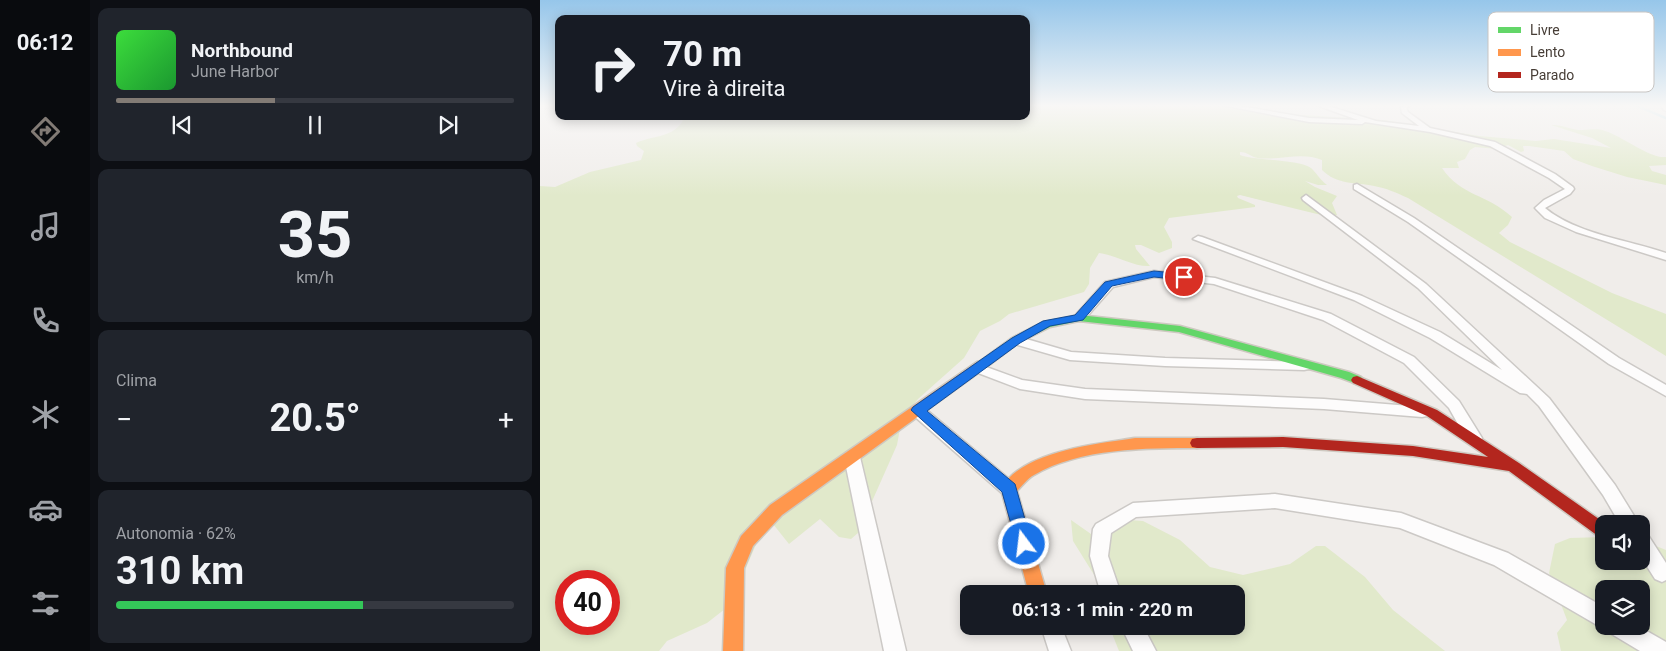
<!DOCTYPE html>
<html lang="pt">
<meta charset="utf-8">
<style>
body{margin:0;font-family:Roboto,sans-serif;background:#20242c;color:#f1f3f6;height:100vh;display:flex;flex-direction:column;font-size:19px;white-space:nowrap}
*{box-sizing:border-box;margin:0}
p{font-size:16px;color:#9ea1a6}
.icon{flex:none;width:28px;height:28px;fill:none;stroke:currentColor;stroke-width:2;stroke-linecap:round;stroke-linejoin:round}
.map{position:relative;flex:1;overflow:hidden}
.details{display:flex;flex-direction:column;gap:8px;padding:8px;background:#0d0f14;width:450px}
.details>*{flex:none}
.banner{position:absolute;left:15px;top:15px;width:475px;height:105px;border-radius:10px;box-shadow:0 2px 12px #0003;background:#171b24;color:#f1f3f6;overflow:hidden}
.buttons{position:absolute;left:1055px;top:515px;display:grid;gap:10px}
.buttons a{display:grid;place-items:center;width:55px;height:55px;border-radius:10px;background:#171b24;box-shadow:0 2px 12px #0003;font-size:25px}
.speed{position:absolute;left:15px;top:570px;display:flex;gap:10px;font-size:25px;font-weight:700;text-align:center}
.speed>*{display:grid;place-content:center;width:65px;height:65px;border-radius:50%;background:#171b24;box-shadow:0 2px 12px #0003;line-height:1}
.speed .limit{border:8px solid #d22;background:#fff;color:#111}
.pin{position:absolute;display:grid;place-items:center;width:42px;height:42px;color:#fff;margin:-21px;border:2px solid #fff;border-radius:50%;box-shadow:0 1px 5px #0007}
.me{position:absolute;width:55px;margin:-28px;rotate:345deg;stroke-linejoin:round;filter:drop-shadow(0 0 4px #0008)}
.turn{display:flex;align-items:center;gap:18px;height:105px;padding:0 25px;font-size:22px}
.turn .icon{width:65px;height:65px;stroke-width:2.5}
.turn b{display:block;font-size:35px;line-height:42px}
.big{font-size:38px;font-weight:700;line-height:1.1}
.details .card{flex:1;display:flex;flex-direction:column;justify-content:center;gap:8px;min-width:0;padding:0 18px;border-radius:10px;background:#20242c}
.details .dial{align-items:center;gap:0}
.dial b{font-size:65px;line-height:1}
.song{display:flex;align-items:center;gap:15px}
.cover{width:60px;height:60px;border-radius:8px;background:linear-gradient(135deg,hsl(120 70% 55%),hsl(130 70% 35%))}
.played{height:5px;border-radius:2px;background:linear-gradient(90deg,#827b75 40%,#363941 40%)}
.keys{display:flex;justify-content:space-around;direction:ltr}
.heat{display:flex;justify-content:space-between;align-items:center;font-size:28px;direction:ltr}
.charge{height:8px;border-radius:4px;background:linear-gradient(90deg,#34c759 62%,#363941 0)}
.trip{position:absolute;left:420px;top:585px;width:285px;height:50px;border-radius:10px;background:#171b24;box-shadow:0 2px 12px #0003;font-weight:700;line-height:50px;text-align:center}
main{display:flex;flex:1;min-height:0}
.tab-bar{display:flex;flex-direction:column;width:90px;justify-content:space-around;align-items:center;background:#090b0e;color:#9ea1a6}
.tab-bar .icon{width:35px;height:35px}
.tab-bar .selected{color:#827b75}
.tab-bar b{font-size:22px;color:#f1f3f6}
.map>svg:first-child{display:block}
.green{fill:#e1e9cb;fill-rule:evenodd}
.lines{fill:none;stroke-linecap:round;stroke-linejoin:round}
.stream{stroke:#bce0ec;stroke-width:2.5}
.street-casing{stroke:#ccc9c6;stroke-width:3}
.fast-casing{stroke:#cec9c1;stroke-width:3}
.slow-casing{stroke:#cec9c1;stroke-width:3}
.jam-casing{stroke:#cec9c1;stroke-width:3}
.street{fill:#fdfcfc;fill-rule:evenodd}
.fast{fill:#63d668;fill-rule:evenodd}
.slow{fill:#ff974d;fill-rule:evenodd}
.jam{fill:#b3261e;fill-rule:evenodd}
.route{fill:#1a73e8;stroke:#114b97}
.key{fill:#fff;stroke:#c8c5c3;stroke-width:1}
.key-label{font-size:14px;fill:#463d36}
</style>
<main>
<nav class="tab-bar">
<b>06:12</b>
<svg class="icon selected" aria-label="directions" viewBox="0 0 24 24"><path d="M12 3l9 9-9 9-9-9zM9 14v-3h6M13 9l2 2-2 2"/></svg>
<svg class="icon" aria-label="music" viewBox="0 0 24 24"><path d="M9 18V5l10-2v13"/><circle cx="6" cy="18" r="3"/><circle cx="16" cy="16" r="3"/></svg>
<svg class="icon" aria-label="phone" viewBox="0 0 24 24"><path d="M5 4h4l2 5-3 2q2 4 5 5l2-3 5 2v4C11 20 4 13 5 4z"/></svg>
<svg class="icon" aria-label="climate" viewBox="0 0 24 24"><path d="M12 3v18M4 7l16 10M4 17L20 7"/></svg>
<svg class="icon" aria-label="car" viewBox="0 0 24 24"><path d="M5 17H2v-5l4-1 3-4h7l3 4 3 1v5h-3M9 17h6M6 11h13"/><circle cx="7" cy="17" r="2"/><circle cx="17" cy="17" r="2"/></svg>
<svg class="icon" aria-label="filters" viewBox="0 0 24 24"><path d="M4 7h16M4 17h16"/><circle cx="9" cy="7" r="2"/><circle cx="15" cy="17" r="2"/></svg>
</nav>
<section class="details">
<div class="card">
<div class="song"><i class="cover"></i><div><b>Northbound</b><p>June Harbor</p></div></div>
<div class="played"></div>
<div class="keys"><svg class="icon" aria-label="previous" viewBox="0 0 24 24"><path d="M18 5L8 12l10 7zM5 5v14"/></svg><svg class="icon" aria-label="pause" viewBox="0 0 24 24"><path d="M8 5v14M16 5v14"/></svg><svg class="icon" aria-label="next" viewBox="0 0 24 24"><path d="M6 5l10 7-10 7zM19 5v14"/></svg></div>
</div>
<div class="card dial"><b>35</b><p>km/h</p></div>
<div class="card"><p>Clima</p>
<div class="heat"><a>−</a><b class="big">20.5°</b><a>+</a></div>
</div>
<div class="card"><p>Autonomia · 62%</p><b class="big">310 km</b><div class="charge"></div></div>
</section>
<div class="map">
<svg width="1126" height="651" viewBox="0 0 1126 651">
<rect width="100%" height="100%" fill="#f0edea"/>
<path class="green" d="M 486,105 L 632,106 L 694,105 L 747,114 L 843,120 L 939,136 L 996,141 L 1014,139 L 1071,148 L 1052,138 L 1011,125 C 1021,124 1031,130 1042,130 C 1050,130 1056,128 1065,131 C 1082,136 1110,159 1126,157 L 1126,165 L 1109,166 L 1112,171 L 1126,175 L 1126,185 L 1087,177 L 1052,166 L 1033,159 L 1024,151 L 989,146 L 983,146 L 984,151 L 981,152 L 968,145 L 958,149 L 935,147 L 930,150 L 925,159 L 917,162 L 919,168 L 902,168 C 921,196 947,194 972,217 L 968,225 L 959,233 L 970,242 L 1072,293 L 1126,314 L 1126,356 L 868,198 C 857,193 846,188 834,186 C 815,182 797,185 782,170 L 782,160 C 761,151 740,161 718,158 C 711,157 708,152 700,152 L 700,155 C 717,161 759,159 771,168 C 776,172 780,180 787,185 L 778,185 L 765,181 L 775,187 L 797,196 L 792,203 L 797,215 L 791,216 L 777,214 L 700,195 L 697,196 L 698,198 L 715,205 L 715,207 L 629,218 L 624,227 L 632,242 L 632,248 L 619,253 L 601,245 L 595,245 L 596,249 L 610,266 C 593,267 576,255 559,253 L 550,268 L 549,284 L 544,292 L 469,314 L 460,321 L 440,331 L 424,358 L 378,399 L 362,418 L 357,445 L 318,533 L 311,539 L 299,537 L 280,519 L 249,544 L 233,524 L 224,526 L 190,605 L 167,623 L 127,641 L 119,651 L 0,651 L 0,186 L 15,187 L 50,172 L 101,160 L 104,151 L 97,146 L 96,143 C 113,135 134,138 143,120 L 140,117 L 121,116 L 486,116 ZM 26,581 L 69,581 L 69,624 L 26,624 Z
M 531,520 L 551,534 L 589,520 L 603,521 L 640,540 L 670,567 L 703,575 L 750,564 L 776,546 L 785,546 L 825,577 L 853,610 L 905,651 L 579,651 L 569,626 L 696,626 L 696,594 L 566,594 L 533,541 Z
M 1064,537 L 1064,561 L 1101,561 L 1101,540 L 1126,550 L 1126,651 L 1021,651 L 1017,633 L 1027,620 L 1009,573 L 1015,544 L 1030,538 ZM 1064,589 L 1101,589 L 1101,626 L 1064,626 Z"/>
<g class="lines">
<path class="stream" d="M 1095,105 L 1126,118"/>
<g class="street-casing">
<path id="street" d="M 682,105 L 695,105 L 769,118 L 818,120 L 776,105 L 785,105 L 836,121 L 879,126 L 862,113 L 861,107 L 870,105 L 866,108 L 868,112 L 890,128 L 955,142 L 1015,174 L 1033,187 L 1034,189 L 1030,194 L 1005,208 C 1036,234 1089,240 1126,253 L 1126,260 L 1036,232 L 1005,218 L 995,208 L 1004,200 L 1025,189 L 1009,178 L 950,146 L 890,132 L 825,122 L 822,124 L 769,122 Z
M 1121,105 L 1126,105 L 1126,111 L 1124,110 Z
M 817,184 L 874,218 L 1079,358 L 1126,385 L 1126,396 L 1069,364 L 868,222 L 814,189 L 814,185 Z
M 766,195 L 886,284 L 1009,398 L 1075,485 L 1099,524 L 1080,524 L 1063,495 L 999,406 L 987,394 L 980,393 L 890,338 L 814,300 L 653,239 L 658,236 L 662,237 L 822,296 L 900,332 L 962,370 L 878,288 L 763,200 L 762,198 Z
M 614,271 L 675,278 L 791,314 L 874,357 L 919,401 L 942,438 L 940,442 L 934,444 L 928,442 L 909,408 L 864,363 L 783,320 L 674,284 L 614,277 L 573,287 L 543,321 L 535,321 L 533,318 L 565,282 Z
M 476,336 L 531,352 L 625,358 L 764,362 L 769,363 L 771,366 L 769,369 L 764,370 L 625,366 L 530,360 L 471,343 L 470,340 Z
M 438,364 L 482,380 L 545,389 L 784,399 L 882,407 L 887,408 L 889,412 L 887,416 L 882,417 L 784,409 L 545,399 L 480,389 L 433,371 L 431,368 L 433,365 Z
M 378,406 L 383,407 L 475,484 L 478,489 L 475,494 L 469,496 L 463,494 L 373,415 L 371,411 L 373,407 Z
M 312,451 L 318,453 L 320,457 L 366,651 L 344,651 L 304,457 L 306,453 Z
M 735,494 L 861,513 L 968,553 L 1064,607 L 1064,626 L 1098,626 L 1126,642 L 1126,651 L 1100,651 L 1070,633 L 1067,627 L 1064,628 L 1057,625 L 954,565 L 860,528 L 735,508 L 596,517 L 571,533 L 568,556 L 581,594 L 561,594 L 550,556 L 553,529 L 556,524 L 593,503 Z
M 1101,533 L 1108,535 L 1126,563 L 1126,580 L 1122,582 L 1115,579 L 1101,557 Z
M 501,626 L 521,626 L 531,651 L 509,651 Z
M 581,626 L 603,626 L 616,651 L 593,651 Z"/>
</g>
<g class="fast-casing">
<path id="fast" d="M 539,315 L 640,326 L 809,372 L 821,377 L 823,380 L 821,383 L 817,384 L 801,378 L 639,332 L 539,321 L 510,327 L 480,342 L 445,368 L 441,369 L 435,365 L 472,338 L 503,322 Z"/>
</g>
<g class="slow-casing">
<path id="slow" d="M 441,361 L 447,365 L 445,368 L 242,515 L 213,546 L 204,568 L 203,651 L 183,651 L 186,568 L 201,536 L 230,505 L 437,362 Z
M 595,438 L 657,438 L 662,439 L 664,443 L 662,447 L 657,448 C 606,448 540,448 494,475 C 488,478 482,486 477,491 L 507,594 L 489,594 L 461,489 C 481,451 557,444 595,438 Z"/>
</g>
<g class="jam-casing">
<path id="jam" d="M 817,376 L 897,410 L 979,463 L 1066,524 L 1064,524 L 1064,538 L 1058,536 L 969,471 L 873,456 L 743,447 L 657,448 L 652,447 L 650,443 L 652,439 L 657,438 L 743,437 L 873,446 L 948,457 L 887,416 L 813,383 L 811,380 L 813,377 Z"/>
</g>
<use href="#street" class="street"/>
<use href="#fast" class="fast"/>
<use href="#slow" class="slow"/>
<use href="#jam" class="jam"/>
</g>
<linearGradient id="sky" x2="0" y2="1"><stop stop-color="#96c6ea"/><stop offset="0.54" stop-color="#f8f7f6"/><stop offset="1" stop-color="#f8f7f6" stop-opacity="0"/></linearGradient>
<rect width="1126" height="196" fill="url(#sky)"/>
<path class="route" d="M 614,271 L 644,274 L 649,277 L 644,280 L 614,277 L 572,286 L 543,320 L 510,326 L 480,343 L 387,411 L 475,484 L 492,544 L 490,549 L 484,551 L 478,549 L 462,492 L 371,410 L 373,407 L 472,338 L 503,321 L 535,315 L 565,282 Z"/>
<rect x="948" y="12" width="166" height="80" rx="8" class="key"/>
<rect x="958" y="27" width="23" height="6" fill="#63d668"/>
<rect x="958" y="49" width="23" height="7" fill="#ff974d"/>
<rect x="958" y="72" width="23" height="6" fill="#b3261e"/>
<g class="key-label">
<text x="990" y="35">Livre</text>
<text x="990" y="57">Lento</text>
<text x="990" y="80">Parado</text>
</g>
</svg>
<div class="buttons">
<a><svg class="icon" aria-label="sound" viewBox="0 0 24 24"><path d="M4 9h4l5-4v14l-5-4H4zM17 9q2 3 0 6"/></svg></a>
<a><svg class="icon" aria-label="layers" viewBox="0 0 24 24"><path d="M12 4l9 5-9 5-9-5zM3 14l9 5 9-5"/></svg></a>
</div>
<div class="speed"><div class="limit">40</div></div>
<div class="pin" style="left:644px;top:277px;background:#d93025"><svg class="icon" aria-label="arrive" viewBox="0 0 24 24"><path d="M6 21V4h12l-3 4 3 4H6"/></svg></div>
<svg class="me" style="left:484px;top:544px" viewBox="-20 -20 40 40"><circle r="17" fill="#1a73e8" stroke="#fff" stroke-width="3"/><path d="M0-11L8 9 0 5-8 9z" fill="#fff"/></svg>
<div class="trip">06:13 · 1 min · 220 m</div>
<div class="banner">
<div class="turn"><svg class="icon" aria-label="right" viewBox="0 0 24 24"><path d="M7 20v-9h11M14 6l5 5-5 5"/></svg><div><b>70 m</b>Vire à direita</div></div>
</div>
</div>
</main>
